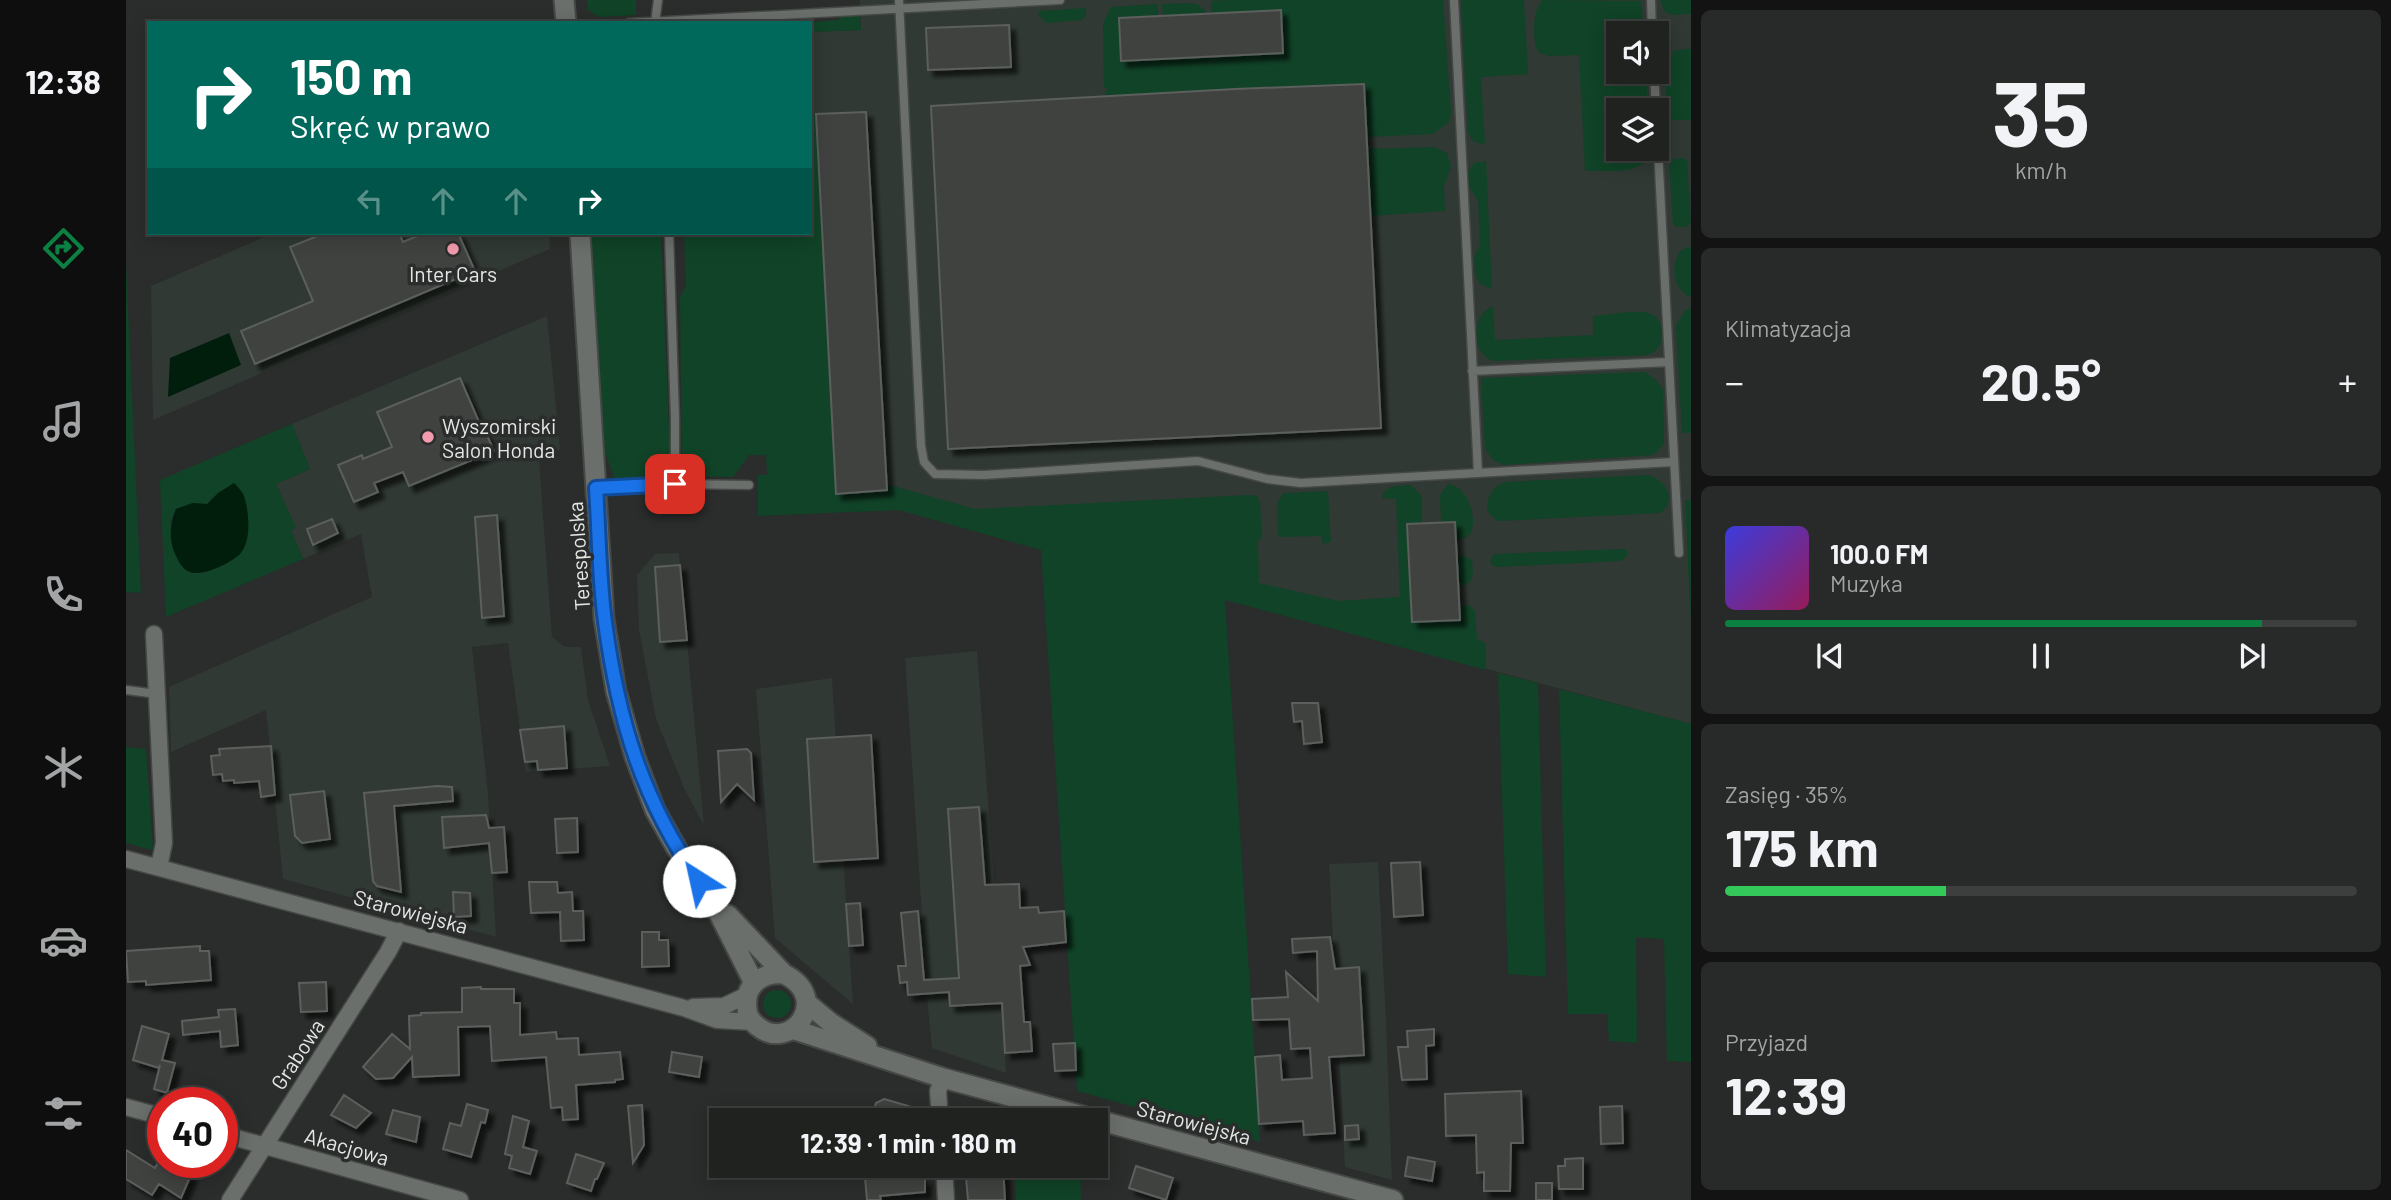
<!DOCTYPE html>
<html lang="pl">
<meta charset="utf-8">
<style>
body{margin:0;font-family:Barlow,sans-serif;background:#282a29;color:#f1f3f6;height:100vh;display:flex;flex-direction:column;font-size:26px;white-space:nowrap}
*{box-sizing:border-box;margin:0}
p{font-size:23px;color:#a2a4a5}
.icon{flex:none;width:38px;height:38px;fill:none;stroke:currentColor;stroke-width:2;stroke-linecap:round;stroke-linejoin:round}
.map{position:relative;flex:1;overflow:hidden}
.panel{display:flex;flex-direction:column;gap:10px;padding:10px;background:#121312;width:700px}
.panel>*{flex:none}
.guide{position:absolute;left:21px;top:21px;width:665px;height:214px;border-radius:0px;box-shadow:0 4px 18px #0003,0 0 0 2px #3d3f3e;background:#00695c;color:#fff;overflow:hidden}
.tools{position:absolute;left:1480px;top:21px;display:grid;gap:14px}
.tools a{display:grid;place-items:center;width:63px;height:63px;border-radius:0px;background:#202220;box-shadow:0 4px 18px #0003,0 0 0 2px #3d3f3e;font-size:35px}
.speed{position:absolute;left:21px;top:1087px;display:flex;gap:14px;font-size:35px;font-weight:700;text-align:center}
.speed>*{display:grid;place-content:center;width:91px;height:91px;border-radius:50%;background:#202220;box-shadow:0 4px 18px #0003,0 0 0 2px #3d3f3e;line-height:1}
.speed .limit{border:10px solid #d22;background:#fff;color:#111}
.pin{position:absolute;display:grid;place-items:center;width:60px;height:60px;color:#fff;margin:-30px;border-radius:14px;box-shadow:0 4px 10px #0006}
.me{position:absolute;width:77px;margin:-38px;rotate:325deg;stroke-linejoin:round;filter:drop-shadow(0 0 5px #0008)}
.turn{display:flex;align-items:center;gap:24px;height:147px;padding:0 28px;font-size:32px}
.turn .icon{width:91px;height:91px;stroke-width:2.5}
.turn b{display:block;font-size:49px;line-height:60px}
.lanes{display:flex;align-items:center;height:66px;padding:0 28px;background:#0003;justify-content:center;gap:35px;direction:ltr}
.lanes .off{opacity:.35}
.big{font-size:52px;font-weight:700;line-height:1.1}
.panel .tile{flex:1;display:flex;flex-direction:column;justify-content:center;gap:10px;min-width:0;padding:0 24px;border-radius:10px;background:#282a29}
.panel .dial{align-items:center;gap:0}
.dial b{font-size:91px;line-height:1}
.song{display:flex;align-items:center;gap:21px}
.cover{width:84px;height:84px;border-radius:10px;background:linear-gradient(135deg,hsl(240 70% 55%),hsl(330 70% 35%))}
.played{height:7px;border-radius:4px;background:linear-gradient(90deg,#0b8043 85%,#3d3f3e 85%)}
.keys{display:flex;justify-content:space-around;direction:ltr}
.heat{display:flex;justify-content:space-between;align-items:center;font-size:38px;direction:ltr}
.charge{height:10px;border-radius:5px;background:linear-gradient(90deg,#34c759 35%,#3d3f3e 0)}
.trip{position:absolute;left:583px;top:1108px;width:399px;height:70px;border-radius:0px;background:#202220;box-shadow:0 4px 18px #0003,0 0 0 2px #3d3f3e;font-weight:700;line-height:70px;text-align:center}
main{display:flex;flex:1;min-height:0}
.tab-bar{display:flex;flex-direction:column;width:126px;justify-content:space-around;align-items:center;background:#0d0e0d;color:#a2a4a5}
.tab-bar .icon{width:49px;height:49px}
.tab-bar .selected{color:#0b8043}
.tab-bar b{font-size:32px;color:#f1f3f6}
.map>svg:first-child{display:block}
.built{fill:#303933;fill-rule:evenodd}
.green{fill:#104327;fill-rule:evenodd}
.water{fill:#011e0d}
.building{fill:#3f4340;stroke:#5b5f5c;stroke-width:2;filter:url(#shadow)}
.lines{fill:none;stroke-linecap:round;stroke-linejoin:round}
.service-casing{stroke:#454845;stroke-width:11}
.minor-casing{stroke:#454845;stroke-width:19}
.tertiary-casing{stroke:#454845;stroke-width:23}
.service{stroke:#6b6f6c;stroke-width:8}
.minor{stroke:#6b6f6c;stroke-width:16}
.tertiary{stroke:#6b6f6c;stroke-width:19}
.route-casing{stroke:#114b97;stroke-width:18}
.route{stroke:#1a73e8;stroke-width:12}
.poi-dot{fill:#f29aae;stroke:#2a2d2b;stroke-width:2.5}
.labels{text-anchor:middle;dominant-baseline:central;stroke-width:7;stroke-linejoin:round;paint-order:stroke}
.poi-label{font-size:21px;fill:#e5e7e5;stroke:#2a2d2b}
.street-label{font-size:21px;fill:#e5e7e5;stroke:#2a2d2b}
</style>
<main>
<nav class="tab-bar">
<b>12:38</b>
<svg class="icon selected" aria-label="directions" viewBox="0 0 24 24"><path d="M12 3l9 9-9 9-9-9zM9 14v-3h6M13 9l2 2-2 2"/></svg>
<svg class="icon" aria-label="music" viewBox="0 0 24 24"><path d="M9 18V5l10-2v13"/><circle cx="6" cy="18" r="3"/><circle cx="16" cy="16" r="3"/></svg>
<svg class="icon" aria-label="phone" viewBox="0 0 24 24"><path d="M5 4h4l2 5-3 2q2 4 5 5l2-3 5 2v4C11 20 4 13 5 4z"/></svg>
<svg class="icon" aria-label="climate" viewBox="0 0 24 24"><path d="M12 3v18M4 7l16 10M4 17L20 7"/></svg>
<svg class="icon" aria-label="car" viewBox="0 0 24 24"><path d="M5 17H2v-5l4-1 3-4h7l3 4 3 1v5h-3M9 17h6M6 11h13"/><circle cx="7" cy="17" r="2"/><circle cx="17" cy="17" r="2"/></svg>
<svg class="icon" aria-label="filters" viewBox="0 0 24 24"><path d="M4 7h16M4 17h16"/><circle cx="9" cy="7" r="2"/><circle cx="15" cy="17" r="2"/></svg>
</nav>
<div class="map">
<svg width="1565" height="1200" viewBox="0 0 1565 1200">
<defs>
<filter id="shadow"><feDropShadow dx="6" dy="6" stdDeviation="2" flood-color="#0009"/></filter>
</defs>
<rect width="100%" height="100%" fill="#2a2d2b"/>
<path class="built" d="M 734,0 L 1565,0 L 1565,724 L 773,510 L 684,513 L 684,32 L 735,30 ZM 1493,33 L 1531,33 L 1531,72 L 1493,72 ZM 1493,110 L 1531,110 L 1531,149 L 1493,149 Z
M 148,233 L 423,233 L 424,249 L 27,420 L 25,286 Z
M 421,316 L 434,449 L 413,460 L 426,637 L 439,647 L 455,647 L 462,700 L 484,766 L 400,772 L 382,643 L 346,647 L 362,793 L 370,937 L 157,879 L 140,710 L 45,752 L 43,687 L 246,597 L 235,534 L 177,559 L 165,530 L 169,527 L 150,484 L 184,469 L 166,424 Z
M 553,553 L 554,565 L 578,826 L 558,788 L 530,719 L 513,630 L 511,575 L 529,554 Z
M 851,651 L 870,911 L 880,1073 L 806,1048 L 793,918 L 796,916 L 779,658 Z
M 706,678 L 723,946 L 727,1004 L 649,938 L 630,689 Z
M 1252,862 L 1260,1022 L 1266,1180 L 1219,1167 L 1203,864 Z"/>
<path class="green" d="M 461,0 L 510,0 L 510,15 L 473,17 L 462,10 Z
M 1108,0 L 1317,0 L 1325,113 L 1323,122 L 1307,134 L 1240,137 L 1237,84 L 979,96 L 981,88 L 978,87 L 977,23 L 985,7 L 1031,4 L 1032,17 L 1156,53 L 1155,11 L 1085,14 L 1085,1 Z
M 1335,0 L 1398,0 L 1402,74 L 1355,77 L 1359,144 L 1348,142 L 1342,133 Z
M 1417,0 L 1515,1 L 1518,33 L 1493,33 L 1493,72 L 1520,72 L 1522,110 L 1493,110 L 1493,149 L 1524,149 C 1523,177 1480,170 1459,171 L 1453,55 L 1423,56 L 1412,52 C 1406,38 1406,11 1417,0 Z
M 1534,0 L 1565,0 L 1565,14 L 1547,15 L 1539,12 Z
M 1063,3 L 1071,4 L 1079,10 L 1079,14 L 1037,16 L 1036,4 Z
M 960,8 L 960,16 L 956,20 L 920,23 L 912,14 L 913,11 Z
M 716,15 L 734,15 L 735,30 L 684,32 L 684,23 L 676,23 L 712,20 Z
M 1565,49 L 1565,120 L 1541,120 L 1539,60 L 1549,50 Z
M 684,114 L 690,114 L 710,494 L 760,490 L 760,484 L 849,509 L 1123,495 L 1131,496 L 1134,503 L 1136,538 L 1132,541 L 1133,583 L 1212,601 L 1274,597 L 1270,499 L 1256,498 C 1259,484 1274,486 1285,485 L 1296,496 L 1296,523 L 1282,524 L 1286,622 L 1333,620 L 1333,604 L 1344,606 L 1349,611 L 1351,639 L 1360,644 L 1360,670 L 1099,600 L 1134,1142 L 951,1091 L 915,550 L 773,510 L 632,516 L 632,475 L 641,475 L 640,455 L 623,455 L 607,477 L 556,476 L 554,297 L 560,286 L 558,233 L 684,233 Z
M 1308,147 L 1321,153 L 1325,167 L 1318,186 L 1319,211 L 1244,216 L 1241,149 Z
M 1557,158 L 1561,160 L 1565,222 L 1561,227 L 1550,227 L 1547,223 L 1543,163 L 1547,159 Z
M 1360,161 L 1366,289 L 1354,284 L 1349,273 L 1348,257 L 1354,246 L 1352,200 L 1343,187 L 1342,172 L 1348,163 Z
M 464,233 L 535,233 L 544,453 C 535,482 514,477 489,479 L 479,453 Z
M 1562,247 L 1565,247 L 1565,297 C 1547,289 1544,267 1554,251 Z
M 0,264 L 15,593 L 0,592 Z
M 1367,306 L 1369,340 L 1467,335 L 1467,316 C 1483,315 1501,311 1517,312 C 1541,314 1544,348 1521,355 L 1367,361 C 1344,352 1345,315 1367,306 Z
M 1565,308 L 1565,433 L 1556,433 L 1550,326 L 1559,310 Z
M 1519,372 L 1530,380 L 1537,390 L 1538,444 L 1527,455 L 1377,465 L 1367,460 L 1359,448 L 1355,380 L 1356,378 Z
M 166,424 L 184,469 L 150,484 L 170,528 L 165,530 L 177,559 L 40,617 L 34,480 ZM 92,493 L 114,554 L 81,572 L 44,523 L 50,509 L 67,503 L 81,504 Z
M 1523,475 C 1540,481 1552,500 1534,513 L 1373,521 C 1353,513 1361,490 1378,482 Z
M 1322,484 C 1345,486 1354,528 1341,537 C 1339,538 1332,539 1330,539 L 1329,522 L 1315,522 L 1314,495 Z
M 1202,491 L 1205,542 L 1197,544 L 1195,536 L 1152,537 L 1151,504 L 1157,493 Z
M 1559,500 L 1565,500 L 1565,624 Z
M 1498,549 L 1501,550 L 1501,556 L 1495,561 L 1370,567 L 1367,566 L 1364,561 L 1368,554 Z
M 1331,556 L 1338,556 L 1346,560 L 1347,574 L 1344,582 L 1332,588 Z
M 1372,673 L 1412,683 L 1420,977 L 1382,974 Z
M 1433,689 L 1565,724 L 1565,1062 L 1541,1061 L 1538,939 L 1510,937 L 1511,1043 L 1483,1041 L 1481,1014 L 1442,1014 Z
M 0,747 L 20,749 L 27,849 L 25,850 L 0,843 Z
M637 1004a14 14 0 1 1 28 0a14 14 0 1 1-28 0Z
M 888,1166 L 954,1166 L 955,1200 L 890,1200 Z"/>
<path class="water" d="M 103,333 L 115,365 L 42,397 L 44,358 Z
M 108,483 C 112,487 116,491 118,496 C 123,511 126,541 114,554 C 105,563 76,577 64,572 C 57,570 53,562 50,556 C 42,541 44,523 50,509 L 67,503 L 81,504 L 92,493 Z"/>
<path class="building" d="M 1155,10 L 1157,53 L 995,61 L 993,18 Z
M 883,25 L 885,67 L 802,70 L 800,28 Z
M 1238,84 L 1255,428 L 822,449 L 805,106 L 1109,89 Z
M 740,112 L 761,490 L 710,494 L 690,114 Z
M 199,233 L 273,233 L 277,242 L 299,233 L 332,233 L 349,271 L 129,364 L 115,331 L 187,301 L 164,247 Z
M 334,378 L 359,436 L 361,435 L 368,451 L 283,486 L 277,472 L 248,483 L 252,492 L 228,502 L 212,465 L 236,455 L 237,459 L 266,447 L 251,412 Z
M 371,515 L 378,616 L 356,618 L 349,517 Z
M 206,519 L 212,533 L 187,545 L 181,529 Z
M 1329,522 L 1334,620 L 1286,622 L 1281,524 Z
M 554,565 L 561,640 L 534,642 L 529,567 Z
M 1166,703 L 1192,703 L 1196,742 L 1178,744 L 1176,721 L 1168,722 Z
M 438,726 L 441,768 L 412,770 L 411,761 L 399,762 L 394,730 Z
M 745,735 L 752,858 L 688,862 L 681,739 Z
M 145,746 L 149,795 L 135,797 L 133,781 L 108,783 L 108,780 L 97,781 L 96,774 L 87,775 L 85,756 L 94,755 L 93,749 Z
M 621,749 L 625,753 L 628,800 L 611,784 L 595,802 L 592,751 Z
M 311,786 L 326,787 L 327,801 L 268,806 L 275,892 L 251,886 L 247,881 L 238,793 Z
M 198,791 L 204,839 L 176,843 L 169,836 L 164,795 Z
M 853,807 L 859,885 L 893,884 L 894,908 L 912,907 L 913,913 L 938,911 L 940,942 L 897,947 L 904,965 L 894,966 L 898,1022 L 904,1022 L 906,1051 L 879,1053 L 876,1003 L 824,1006 L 823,992 L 782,995 L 781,982 L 774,983 L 772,966 L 780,966 L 775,913 L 792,911 L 798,980 L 833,978 L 822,809 Z
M 360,815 L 363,828 L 378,827 L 381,872 L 366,873 L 363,843 L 318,848 L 316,817 Z
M 451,818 L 452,852 L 431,853 L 429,819 Z
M 1294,862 L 1297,915 L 1268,917 L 1265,863 Z
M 403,882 L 431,882 L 432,893 L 446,892 L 447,911 L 457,911 L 458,940 L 435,941 L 434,912 L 405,913 Z
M 327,892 L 344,893 L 345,916 L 328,917 Z
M 734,903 L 737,945 L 723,946 L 720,904 Z
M 516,932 L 533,932 L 533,940 L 542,940 L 543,966 L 516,967 Z
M 1204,937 L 1209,969 L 1233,967 L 1238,1055 L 1203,1057 L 1209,1133 L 1178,1135 L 1177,1121 L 1133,1124 L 1129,1057 L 1154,1055 L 1156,1080 L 1186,1078 L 1184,1048 L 1165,1049 L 1163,1019 L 1127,1020 L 1126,999 L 1162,997 L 1160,972 L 1192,1001 L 1191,951 L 1167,953 L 1166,939 Z
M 74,946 L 74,951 L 83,951 L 85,980 L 20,985 L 20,981 L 2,982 L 0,951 Z
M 200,982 L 201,1011 L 175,1012 L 173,983 Z
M 355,987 L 355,989 L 388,989 L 388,1003 L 394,1003 L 394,1035 L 430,1032 L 431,1039 L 452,1038 L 453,1055 L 494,1052 L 497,1079 L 489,1080 L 489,1082 L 450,1085 L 452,1119 L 437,1120 L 436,1107 L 425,1108 L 420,1057 L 366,1061 L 364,1026 L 332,1027 L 333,1075 L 287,1077 L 286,1057 L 267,1078 L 250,1079 L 237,1067 L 266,1034 L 284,1049 L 283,1016 L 295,1015 L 295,1013 L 336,1012 L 336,988 Z
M 109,1009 L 112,1045 L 95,1047 L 94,1031 L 57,1035 L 56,1021 L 93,1017 L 92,1010 Z
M 16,1026 L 43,1034 L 36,1060 L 49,1063 L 41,1093 L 28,1089 L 34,1065 L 33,1068 L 7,1060 Z
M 1308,1029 L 1308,1045 L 1300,1046 L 1301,1079 L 1276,1080 L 1272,1047 L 1282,1047 L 1281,1031 Z
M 949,1043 L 950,1070 L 929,1071 L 927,1044 Z
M 546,1052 L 576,1057 L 573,1077 L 543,1072 Z
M 1395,1091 L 1397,1143 L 1385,1143 L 1384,1191 L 1358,1191 L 1358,1172 L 1351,1173 L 1350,1135 L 1320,1136 L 1319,1094 Z
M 218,1095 L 245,1113 L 230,1128 L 205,1115 Z
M 758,1099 L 786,1107 L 795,1120 L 745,1120 L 750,1103 Z
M 341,1104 L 362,1110 L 359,1123 L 355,1122 L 345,1157 L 317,1149 L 324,1123 L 335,1126 Z
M 516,1105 L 518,1145 L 507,1163 L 502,1106 Z
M 1496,1106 L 1497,1143 L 1475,1144 L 1474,1107 Z
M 267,1110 L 294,1117 L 290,1142 L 260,1134 Z
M 387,1116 L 403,1121 L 397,1147 L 411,1151 L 404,1174 L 383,1168 L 386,1156 L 379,1154 Z
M 1232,1125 L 1233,1139 L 1219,1140 L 1219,1126 Z
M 0,1150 L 29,1168 L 35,1157 L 37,1162 L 44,1162 L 65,1175 L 55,1198 L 33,1184 L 26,1195 L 0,1179 Z
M 450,1154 L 478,1163 L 471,1179 L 469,1179 L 465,1191 L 441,1183 Z
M 1282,1157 L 1309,1162 L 1306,1181 L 1279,1176 Z
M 1457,1158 L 1457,1189 L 1433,1189 L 1432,1166 L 1439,1166 L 1439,1159 Z
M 738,1166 L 752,1166 L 753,1172 L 792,1169 L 793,1179 L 799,1179 L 799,1192 L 754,1196 L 755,1200 L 741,1200 Z
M 839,1166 L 877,1166 L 879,1200 L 842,1200 Z
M 1010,1166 L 1047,1178 L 1040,1200 L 1003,1188 Z
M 1410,1183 L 1426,1183 L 1426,1200 L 1410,1200 Z"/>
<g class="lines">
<g class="service-casing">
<path id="service" d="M 773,0 L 795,446 L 798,462 L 809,474 L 858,475 L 1072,461 L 1141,479 L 1175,483 L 1548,462
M 1328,0 L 1352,473
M 1525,0 L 1526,33
M 503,23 L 934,0
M 529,23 L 532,0
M 1528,72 L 1530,110
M 1531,130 L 1553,553
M 543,233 L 549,418 L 549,484
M 1346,371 L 1543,362
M 470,488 L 549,484 L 623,485
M 0,690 L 31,694"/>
</g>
<g class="minor-casing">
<path id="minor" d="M 28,634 L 38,843 L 33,867
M 0,859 L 558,1008 L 591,1020 L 627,1022
M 567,1007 L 598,1006 L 621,995
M 0,1107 L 37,1117
M 814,1120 L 812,1091 L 817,1078
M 96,1134 L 334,1200
M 818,1166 L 820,1200
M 104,1200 L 262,952 L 273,931"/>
</g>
<g class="tertiary-casing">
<path id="tertiary" d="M 438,0 L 440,23
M 454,233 L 478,619 L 490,691 L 509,757 L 529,810 L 551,849 L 584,896 L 628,983
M 602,915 L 658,974 C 707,998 665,1054 631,1026 C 626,1022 621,1015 621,1008 C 618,984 637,972 658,974
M 681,1003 L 705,1023 L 741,1046
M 666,1029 L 817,1078 L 1267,1200"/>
</g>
<use href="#service" class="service"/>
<use href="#minor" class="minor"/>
<use href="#tertiary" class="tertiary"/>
</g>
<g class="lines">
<g class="route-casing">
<path id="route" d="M 549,484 L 470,488 C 473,532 473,578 479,622 C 492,719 516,800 573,881"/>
</g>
<use href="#route" class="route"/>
</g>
<g class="poi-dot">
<circle cx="327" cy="249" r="7"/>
<circle cx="302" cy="437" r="7"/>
</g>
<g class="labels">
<g class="poi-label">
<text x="327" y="273">Inter Cars</text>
<text x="316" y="425" text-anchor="start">Wyszomirski<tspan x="316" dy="24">Salon Honda</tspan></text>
</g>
<g class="street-label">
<text transform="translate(452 556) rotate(-94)">Terespolska</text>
<text transform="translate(285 911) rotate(15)">Starowiejska</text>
<text transform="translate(171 1054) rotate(-57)">Grabowa</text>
<text transform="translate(1068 1122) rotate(15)">Starowiejska</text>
<text transform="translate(221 1146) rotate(16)">Akacjowa</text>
</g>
</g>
</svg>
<div class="tools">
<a><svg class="icon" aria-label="sound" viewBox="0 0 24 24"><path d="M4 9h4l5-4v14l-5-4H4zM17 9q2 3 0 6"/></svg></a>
<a><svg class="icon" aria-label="layers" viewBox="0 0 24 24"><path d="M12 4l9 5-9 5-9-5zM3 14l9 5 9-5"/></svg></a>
</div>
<div class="speed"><div class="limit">40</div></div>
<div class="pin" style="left:549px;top:484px;background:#d93025"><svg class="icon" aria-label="arrive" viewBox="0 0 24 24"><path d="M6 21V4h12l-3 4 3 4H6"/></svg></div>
<svg class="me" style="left:573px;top:881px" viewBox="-20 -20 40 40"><circle r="19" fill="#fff"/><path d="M0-13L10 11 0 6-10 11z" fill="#1a73e8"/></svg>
<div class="trip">12:39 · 1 min · 180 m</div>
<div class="guide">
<div class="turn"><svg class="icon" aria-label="right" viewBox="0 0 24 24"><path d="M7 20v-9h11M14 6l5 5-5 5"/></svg><div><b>150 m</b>Skręć w prawo</div></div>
<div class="lanes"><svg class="icon off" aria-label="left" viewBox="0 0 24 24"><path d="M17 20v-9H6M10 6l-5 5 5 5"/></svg><svg class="icon off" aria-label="ahead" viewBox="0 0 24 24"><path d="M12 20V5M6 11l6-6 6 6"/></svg><svg class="icon off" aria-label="ahead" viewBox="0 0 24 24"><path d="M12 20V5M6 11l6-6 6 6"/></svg><svg class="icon" aria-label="right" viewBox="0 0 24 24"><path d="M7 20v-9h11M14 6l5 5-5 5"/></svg></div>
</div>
</div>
<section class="panel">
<div class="tile dial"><b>35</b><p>km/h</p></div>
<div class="tile"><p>Klimatyzacja</p>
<div class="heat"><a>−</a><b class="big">20.5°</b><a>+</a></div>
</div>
<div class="tile">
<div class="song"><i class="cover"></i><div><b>100.0 FM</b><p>Muzyka</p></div></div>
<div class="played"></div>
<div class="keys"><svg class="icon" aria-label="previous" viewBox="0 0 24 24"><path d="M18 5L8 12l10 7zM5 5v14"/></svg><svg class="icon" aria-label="pause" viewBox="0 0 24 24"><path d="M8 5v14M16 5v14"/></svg><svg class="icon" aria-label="next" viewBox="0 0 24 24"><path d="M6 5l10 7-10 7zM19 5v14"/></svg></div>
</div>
<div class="tile"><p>Zasięg · 35%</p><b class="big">175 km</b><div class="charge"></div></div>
<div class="tile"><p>Przyjazd</p><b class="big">12:39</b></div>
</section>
</main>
